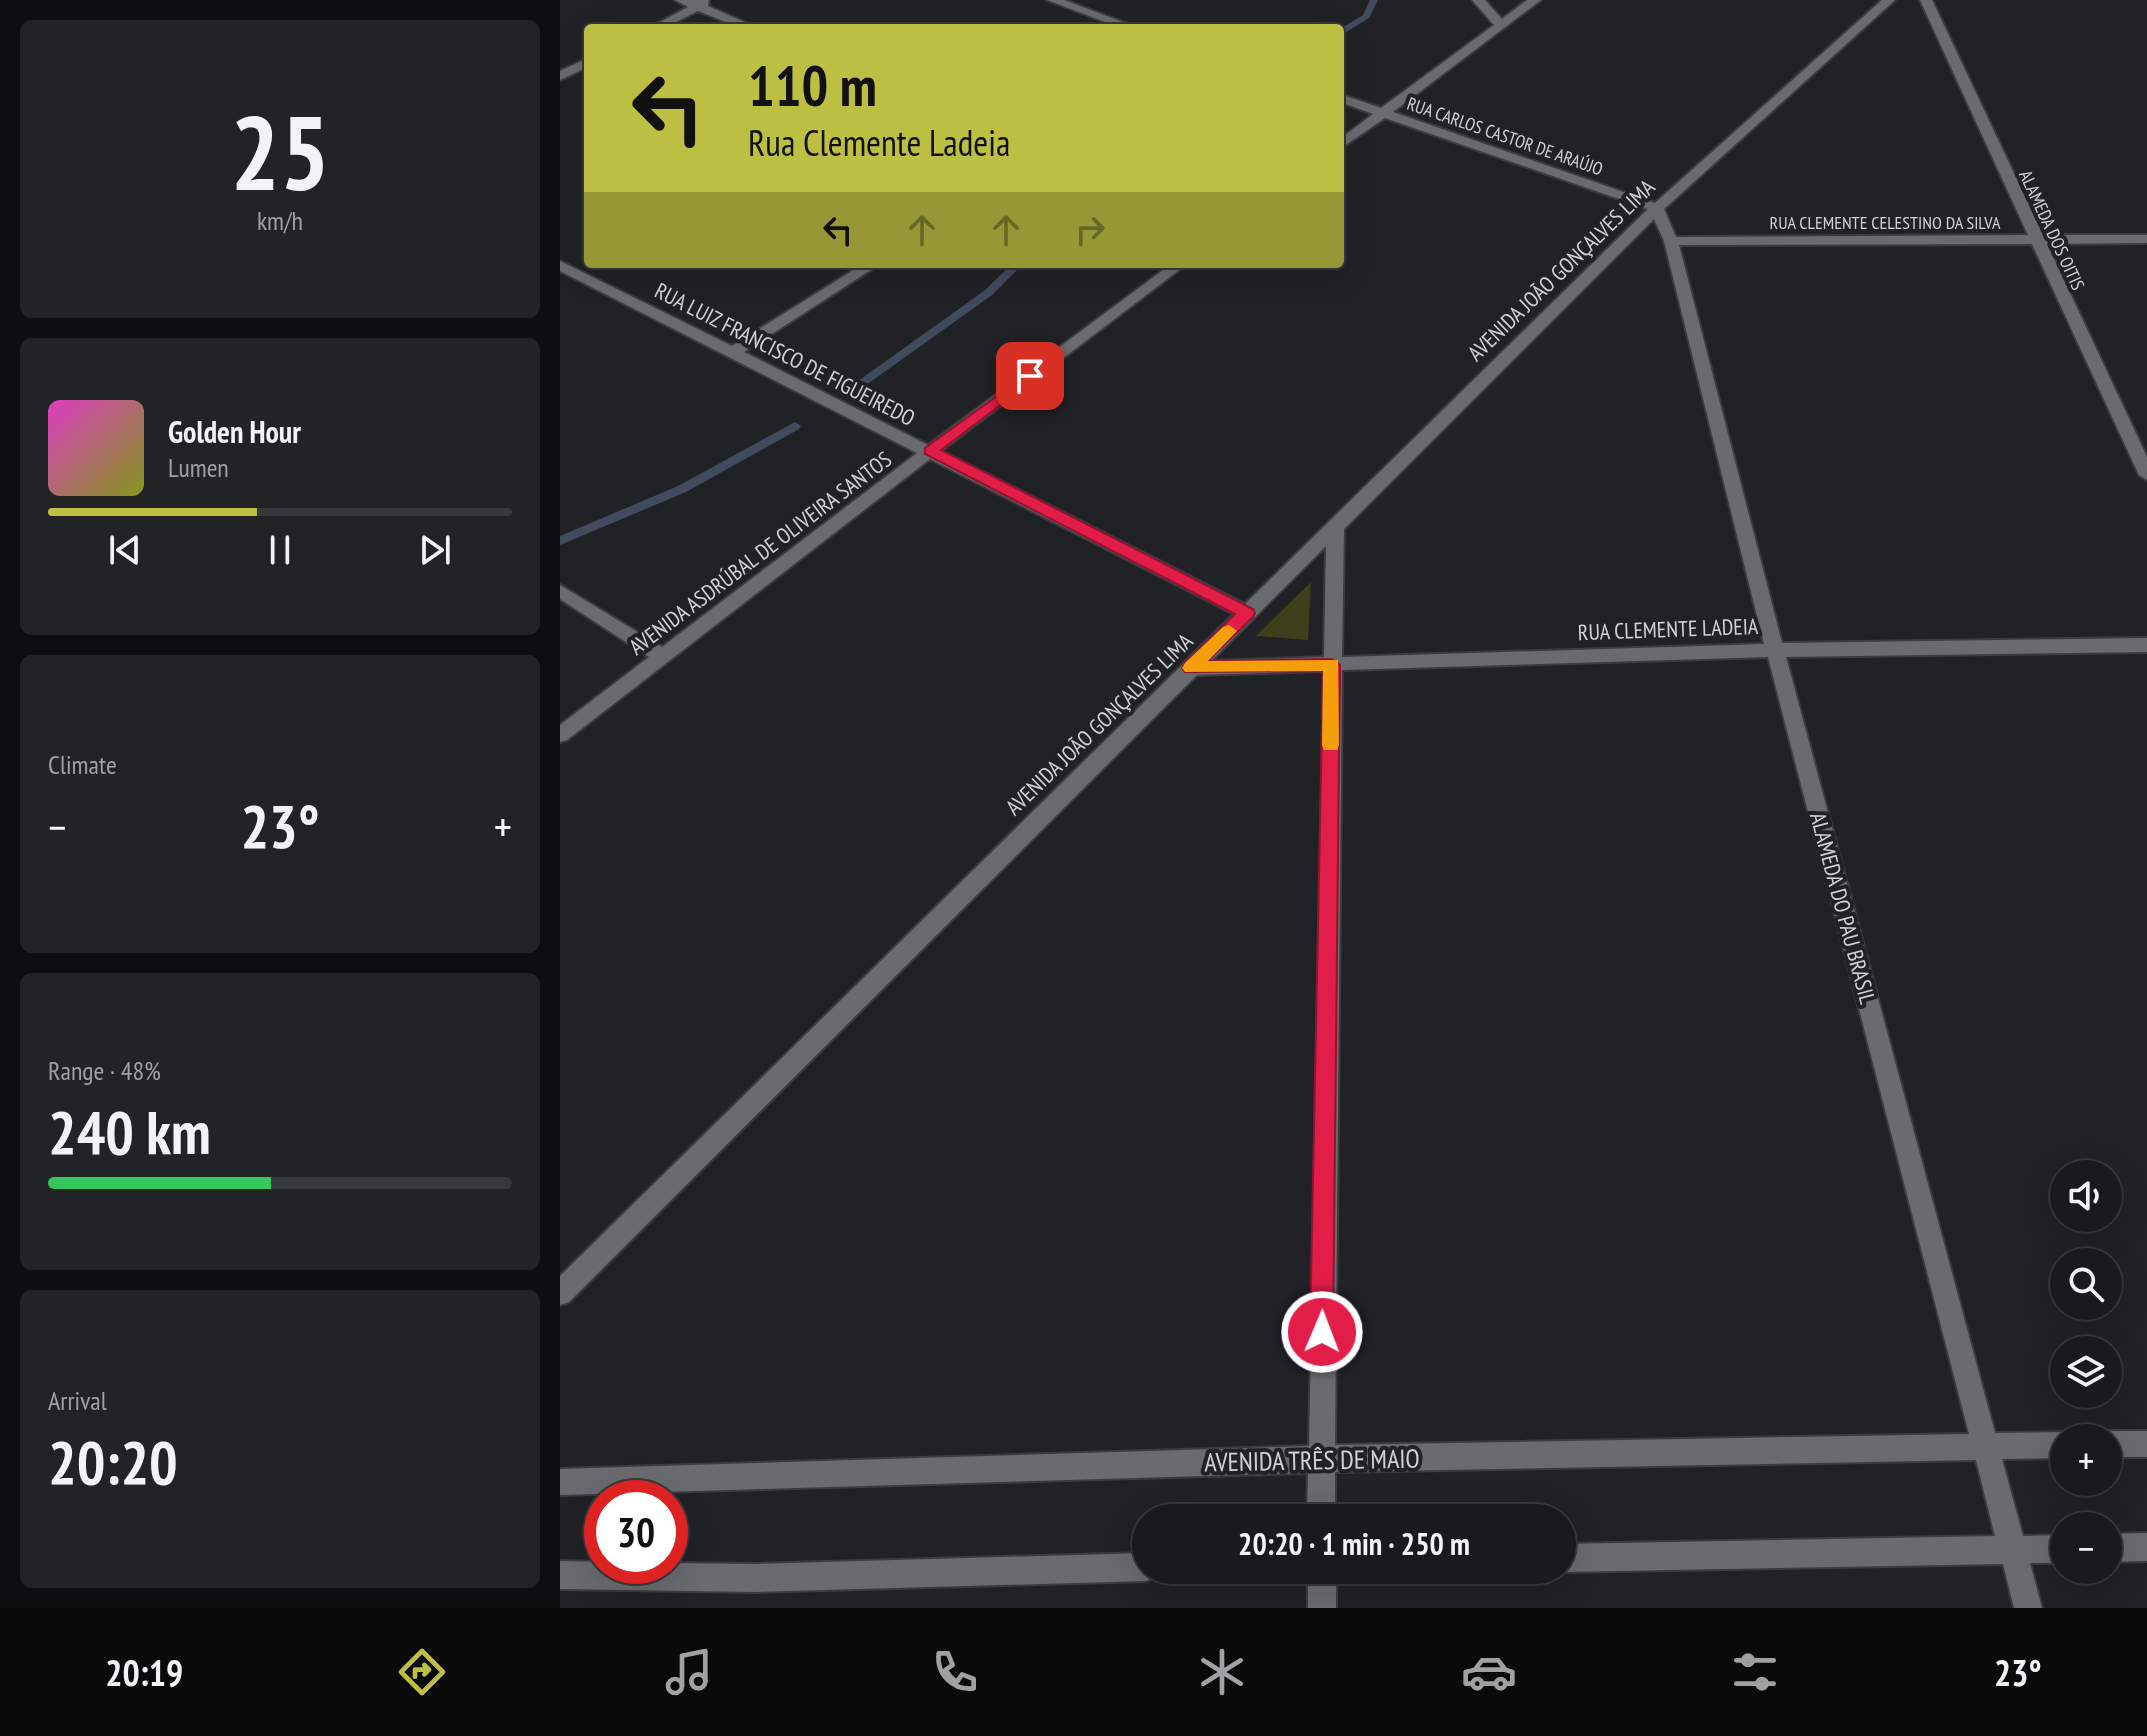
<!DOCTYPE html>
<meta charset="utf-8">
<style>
body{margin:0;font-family:"PT Sans Narrow",sans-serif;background:#212325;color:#f1f3f6;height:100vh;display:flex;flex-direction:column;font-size:30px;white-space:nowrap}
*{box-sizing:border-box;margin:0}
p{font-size:26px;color:#9fa1a3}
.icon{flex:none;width:44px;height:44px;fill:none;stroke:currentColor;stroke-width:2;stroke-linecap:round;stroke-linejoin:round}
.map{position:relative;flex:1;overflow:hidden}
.panel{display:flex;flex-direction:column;gap:20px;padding:20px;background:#0d0e0f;width:560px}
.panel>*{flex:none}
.top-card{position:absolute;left:24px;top:24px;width:760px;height:244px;border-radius:8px;box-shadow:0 8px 32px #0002,0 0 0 2px #36383b;background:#bdbf43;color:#111;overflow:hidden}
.controls{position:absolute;left:1490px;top:1160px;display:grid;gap:16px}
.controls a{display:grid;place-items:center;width:72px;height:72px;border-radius:50%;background:#181a1c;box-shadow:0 8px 32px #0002,0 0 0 2px #36383b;font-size:40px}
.speed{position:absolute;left:24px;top:1480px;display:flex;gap:16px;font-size:40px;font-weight:700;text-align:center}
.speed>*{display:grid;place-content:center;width:104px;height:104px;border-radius:50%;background:#181a1c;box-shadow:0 8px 32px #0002,0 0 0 2px #36383b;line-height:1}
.speed .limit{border:12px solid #d22;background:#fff;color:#111}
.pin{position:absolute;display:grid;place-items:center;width:68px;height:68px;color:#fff;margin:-34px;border-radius:16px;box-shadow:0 4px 12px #0006}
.me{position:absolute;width:88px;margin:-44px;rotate:1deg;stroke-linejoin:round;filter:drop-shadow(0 0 6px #0008)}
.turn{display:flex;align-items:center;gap:28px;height:168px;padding:0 32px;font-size:36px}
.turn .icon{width:104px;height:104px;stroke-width:2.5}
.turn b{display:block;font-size:56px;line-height:68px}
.lanes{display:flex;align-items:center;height:76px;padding:0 32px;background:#0003;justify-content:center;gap:40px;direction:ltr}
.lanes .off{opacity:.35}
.big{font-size:60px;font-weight:600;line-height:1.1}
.panel .widget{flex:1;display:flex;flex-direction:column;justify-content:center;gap:12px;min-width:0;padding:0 28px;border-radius:12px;background:#212325}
.panel .dial{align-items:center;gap:0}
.dial b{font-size:104px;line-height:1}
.song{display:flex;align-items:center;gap:24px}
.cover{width:96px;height:96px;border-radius:12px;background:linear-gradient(135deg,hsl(310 70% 55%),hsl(70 70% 35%))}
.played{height:8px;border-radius:4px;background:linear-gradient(90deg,#bdbf43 45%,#36383b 45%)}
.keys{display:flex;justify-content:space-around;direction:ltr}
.heat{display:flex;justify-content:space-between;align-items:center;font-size:44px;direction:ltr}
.charge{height:12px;border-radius:6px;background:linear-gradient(90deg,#34c759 48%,#36383b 0)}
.trip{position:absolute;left:572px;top:1504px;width:444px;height:80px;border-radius:40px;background:#181a1c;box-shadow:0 8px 32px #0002,0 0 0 2px #36383b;font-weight:600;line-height:80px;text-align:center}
.tabs{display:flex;height:128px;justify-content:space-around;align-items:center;background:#0a0a0b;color:#9fa1a3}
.tabs .icon{width:56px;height:56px}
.tabs .on{color:#bdbf43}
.tabs b{font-size:36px;color:#f1f3f6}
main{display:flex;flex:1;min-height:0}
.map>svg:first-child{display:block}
.green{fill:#3e3f1b}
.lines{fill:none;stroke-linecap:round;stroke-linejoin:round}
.stream{fill:#424a60;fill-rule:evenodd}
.minor-casing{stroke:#3a3c3e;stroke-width:4}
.minor{fill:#696b70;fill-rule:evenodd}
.route{fill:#e11d48;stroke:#92132f;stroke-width:2}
.slow{fill:#f59e0b}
.labels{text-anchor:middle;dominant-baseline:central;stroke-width:8;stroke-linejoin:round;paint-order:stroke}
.far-street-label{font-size:18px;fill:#d0d2d4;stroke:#202226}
.street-label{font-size:22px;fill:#d0d2d4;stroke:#202226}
.near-street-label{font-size:26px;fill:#d0d2d4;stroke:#202226}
</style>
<main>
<section class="panel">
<div class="widget dial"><b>25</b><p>km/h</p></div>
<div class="widget">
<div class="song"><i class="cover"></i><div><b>Golden Hour</b><p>Lumen</p></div></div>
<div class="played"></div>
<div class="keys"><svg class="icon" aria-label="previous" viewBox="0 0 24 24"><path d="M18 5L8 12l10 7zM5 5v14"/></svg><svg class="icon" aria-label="pause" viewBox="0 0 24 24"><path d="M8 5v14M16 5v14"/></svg><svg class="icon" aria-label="next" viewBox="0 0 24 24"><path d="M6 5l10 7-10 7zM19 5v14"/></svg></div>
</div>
<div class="widget"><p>Climate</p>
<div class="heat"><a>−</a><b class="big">23°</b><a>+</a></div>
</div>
<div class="widget"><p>Range · 48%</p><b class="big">240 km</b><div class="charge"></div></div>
<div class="widget"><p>Arrival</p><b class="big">20:20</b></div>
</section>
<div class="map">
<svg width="1587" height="1608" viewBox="0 0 1587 1608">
<rect width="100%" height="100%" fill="#202226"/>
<path class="green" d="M 751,582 L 748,640 L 696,636 Z"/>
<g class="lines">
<path class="stream" d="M 810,0 L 818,0 L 809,18 L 780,36 L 780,29 L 803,15 Z
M 452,264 L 463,264 L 432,295 L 299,390 L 291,390 L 291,386 L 424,291 Z
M 235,422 L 241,426 L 239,429 L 126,492 L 0,545 L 0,536 L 118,486 Z"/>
<g class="minor-casing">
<path id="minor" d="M 115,0 L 149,0 L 148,6 L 198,28 L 181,28 L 138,11 L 104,28 L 89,28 L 128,7 Z
M 487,0 L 504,0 L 579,28 L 561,28 Z
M 912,0 L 925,0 L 942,19 L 967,0 L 981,0 L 833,112 L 1095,203 L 1322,0 L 1335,0 L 1104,209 L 1116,237 L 1468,235 L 1360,0 L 1372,0 L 1483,235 L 1587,235 L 1587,243 L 1487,244 L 1587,457 L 1587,480 L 1579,475 L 1472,244 L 1119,245 L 1222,643 L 1587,638 L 1587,652 L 1226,657 L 1435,1433 L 1504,1432 L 1514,1438 L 1504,1438 L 1504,1458 L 1442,1459 L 1463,1536 L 1504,1535 L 1504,1563 L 1470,1563 L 1482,1608 L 1454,1608 L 1443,1564 L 1002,1572 L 998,1570 L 1002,1570 L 1002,1544 L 1435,1536 L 1416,1460 L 775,1472 L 775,1518 L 747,1518 L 748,1473 L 0,1495 L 0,1469 L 749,1446 L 764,671 L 637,675 L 9,1302 L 0,1305 L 0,1276 L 674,614 L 370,459 L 7,740 L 0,742 L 0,725 L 89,657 L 0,599 L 0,585 L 102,647 L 357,453 L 0,271 L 0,261 L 172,346 L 303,264 L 320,264 L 184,352 L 368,445 L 611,264 L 627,264 L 381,451 L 685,604 L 1088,209 L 825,118 L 780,149 L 780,139 L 813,114 L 780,102 L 780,94 L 821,108 L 934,25 ZM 1094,219 L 1104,241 L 1204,644 L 782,657 L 784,529 ZM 766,546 L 764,657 L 651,661 ZM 1208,657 L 1409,1434 L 775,1445 L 782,670 Z
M 28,58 L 28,67 L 0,80 L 0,71 Z
M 1548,1431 L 1587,1431 L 1587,1457 L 1548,1457 L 1548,1438 L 1537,1438 Z
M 1587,1533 L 1587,1561 L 1548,1562 L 1548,1534 Z
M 586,1553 L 586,1570 L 599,1570 L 596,1577 L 586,1581 L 194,1592 L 0,1589 L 0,1561 L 42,1562 L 42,1566 L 110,1566 L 110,1563 L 194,1564 Z
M 748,1570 L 776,1570 L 776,1608 L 748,1608 Z"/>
</g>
<use href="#minor" class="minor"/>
</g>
<path class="route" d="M 470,372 L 477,376 L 475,379 L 381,450 L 693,609 L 695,613 L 693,617 L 648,661 L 772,659 L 780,665 L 773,1332 L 770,1340 L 762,1344 L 754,1340 L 750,1332 L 763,671 L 625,672 L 622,668 L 625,663 L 675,614 L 365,454 L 365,448 Z"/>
<path class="slow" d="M 669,625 L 677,631 L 648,661 L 778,660 L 779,745 L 777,750 L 764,750 L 762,745 L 763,671 L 625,672 L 622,668 L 625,663 L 663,627 Z"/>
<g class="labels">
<g class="far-street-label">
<text transform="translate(945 136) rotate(19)">RUA CARLOS CASTOR DE ARAÚJO</text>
<text x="1325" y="222">RUA CLEMENTE CELESTINO DA SILVA</text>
<text transform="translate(1492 230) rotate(65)">ALAMEDA DOS OITIS</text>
</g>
<g class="street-label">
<text transform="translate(1001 270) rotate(-44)">AVENIDA JOÃO GONÇALVES LIMA</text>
<text transform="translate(225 354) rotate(27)">RUA LUIZ FRANCISCO DE FIGUEIREDO</text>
<text transform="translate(200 553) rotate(-37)">AVENIDA ASDRÚBAL DE OLIVEIRA SANTOS</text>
<text transform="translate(1108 629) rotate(-2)">RUA CLEMENTE LADEIA</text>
<text transform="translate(539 724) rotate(-44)">AVENIDA JOÃO GONÇALVES LIMA</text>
<text transform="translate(1283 908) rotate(75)">ALAMEDA DO PAU BRASIL</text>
</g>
<g class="near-street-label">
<text transform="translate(752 1460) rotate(-1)">AVENIDA TRÊS DE MAIO</text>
</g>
</g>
</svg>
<div class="controls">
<a><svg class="icon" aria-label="sound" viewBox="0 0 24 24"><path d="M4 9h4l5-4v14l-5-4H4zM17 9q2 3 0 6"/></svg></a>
<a><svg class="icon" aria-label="search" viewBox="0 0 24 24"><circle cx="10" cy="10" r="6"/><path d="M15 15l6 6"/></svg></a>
<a><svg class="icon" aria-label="layers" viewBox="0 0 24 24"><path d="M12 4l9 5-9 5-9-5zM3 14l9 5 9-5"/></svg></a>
<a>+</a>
<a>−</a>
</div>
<div class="speed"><div class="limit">30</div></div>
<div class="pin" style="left:470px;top:376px;background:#d93025"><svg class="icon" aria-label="arrive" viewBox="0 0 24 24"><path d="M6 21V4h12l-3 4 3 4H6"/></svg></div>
<svg class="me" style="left:762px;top:1332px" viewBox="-20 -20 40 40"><circle r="17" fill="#e11d48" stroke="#fff" stroke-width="3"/><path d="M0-11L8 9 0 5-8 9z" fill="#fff"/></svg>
<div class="trip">20:20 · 1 min · 250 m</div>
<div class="top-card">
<div class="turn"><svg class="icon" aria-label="left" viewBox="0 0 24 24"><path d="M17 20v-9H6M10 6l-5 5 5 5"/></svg><div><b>110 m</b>Rua Clemente Ladeia</div></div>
<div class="lanes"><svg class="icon" aria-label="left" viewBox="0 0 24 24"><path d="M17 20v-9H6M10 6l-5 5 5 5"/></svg><svg class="icon off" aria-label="ahead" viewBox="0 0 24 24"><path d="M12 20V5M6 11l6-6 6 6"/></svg><svg class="icon off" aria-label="ahead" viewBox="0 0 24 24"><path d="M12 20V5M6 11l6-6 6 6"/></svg><svg class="icon off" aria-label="right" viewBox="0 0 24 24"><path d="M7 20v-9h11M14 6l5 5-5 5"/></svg></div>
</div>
</div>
</main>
<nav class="tabs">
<b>20:19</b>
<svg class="icon on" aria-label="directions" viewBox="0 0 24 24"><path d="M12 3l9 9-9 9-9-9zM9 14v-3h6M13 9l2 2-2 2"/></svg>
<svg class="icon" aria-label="music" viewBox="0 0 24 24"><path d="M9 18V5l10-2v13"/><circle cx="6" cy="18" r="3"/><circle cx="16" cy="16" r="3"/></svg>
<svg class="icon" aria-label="phone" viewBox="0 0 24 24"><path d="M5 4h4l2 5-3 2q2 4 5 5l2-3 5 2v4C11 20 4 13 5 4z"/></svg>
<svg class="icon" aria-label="climate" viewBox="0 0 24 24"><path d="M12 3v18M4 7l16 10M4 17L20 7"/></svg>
<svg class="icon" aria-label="car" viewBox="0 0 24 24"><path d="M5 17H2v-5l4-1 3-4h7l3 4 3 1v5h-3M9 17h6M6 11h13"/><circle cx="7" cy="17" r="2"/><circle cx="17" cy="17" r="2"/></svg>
<svg class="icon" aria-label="filters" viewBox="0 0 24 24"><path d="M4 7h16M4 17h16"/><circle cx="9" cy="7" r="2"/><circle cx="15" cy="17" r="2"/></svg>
<b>23°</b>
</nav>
